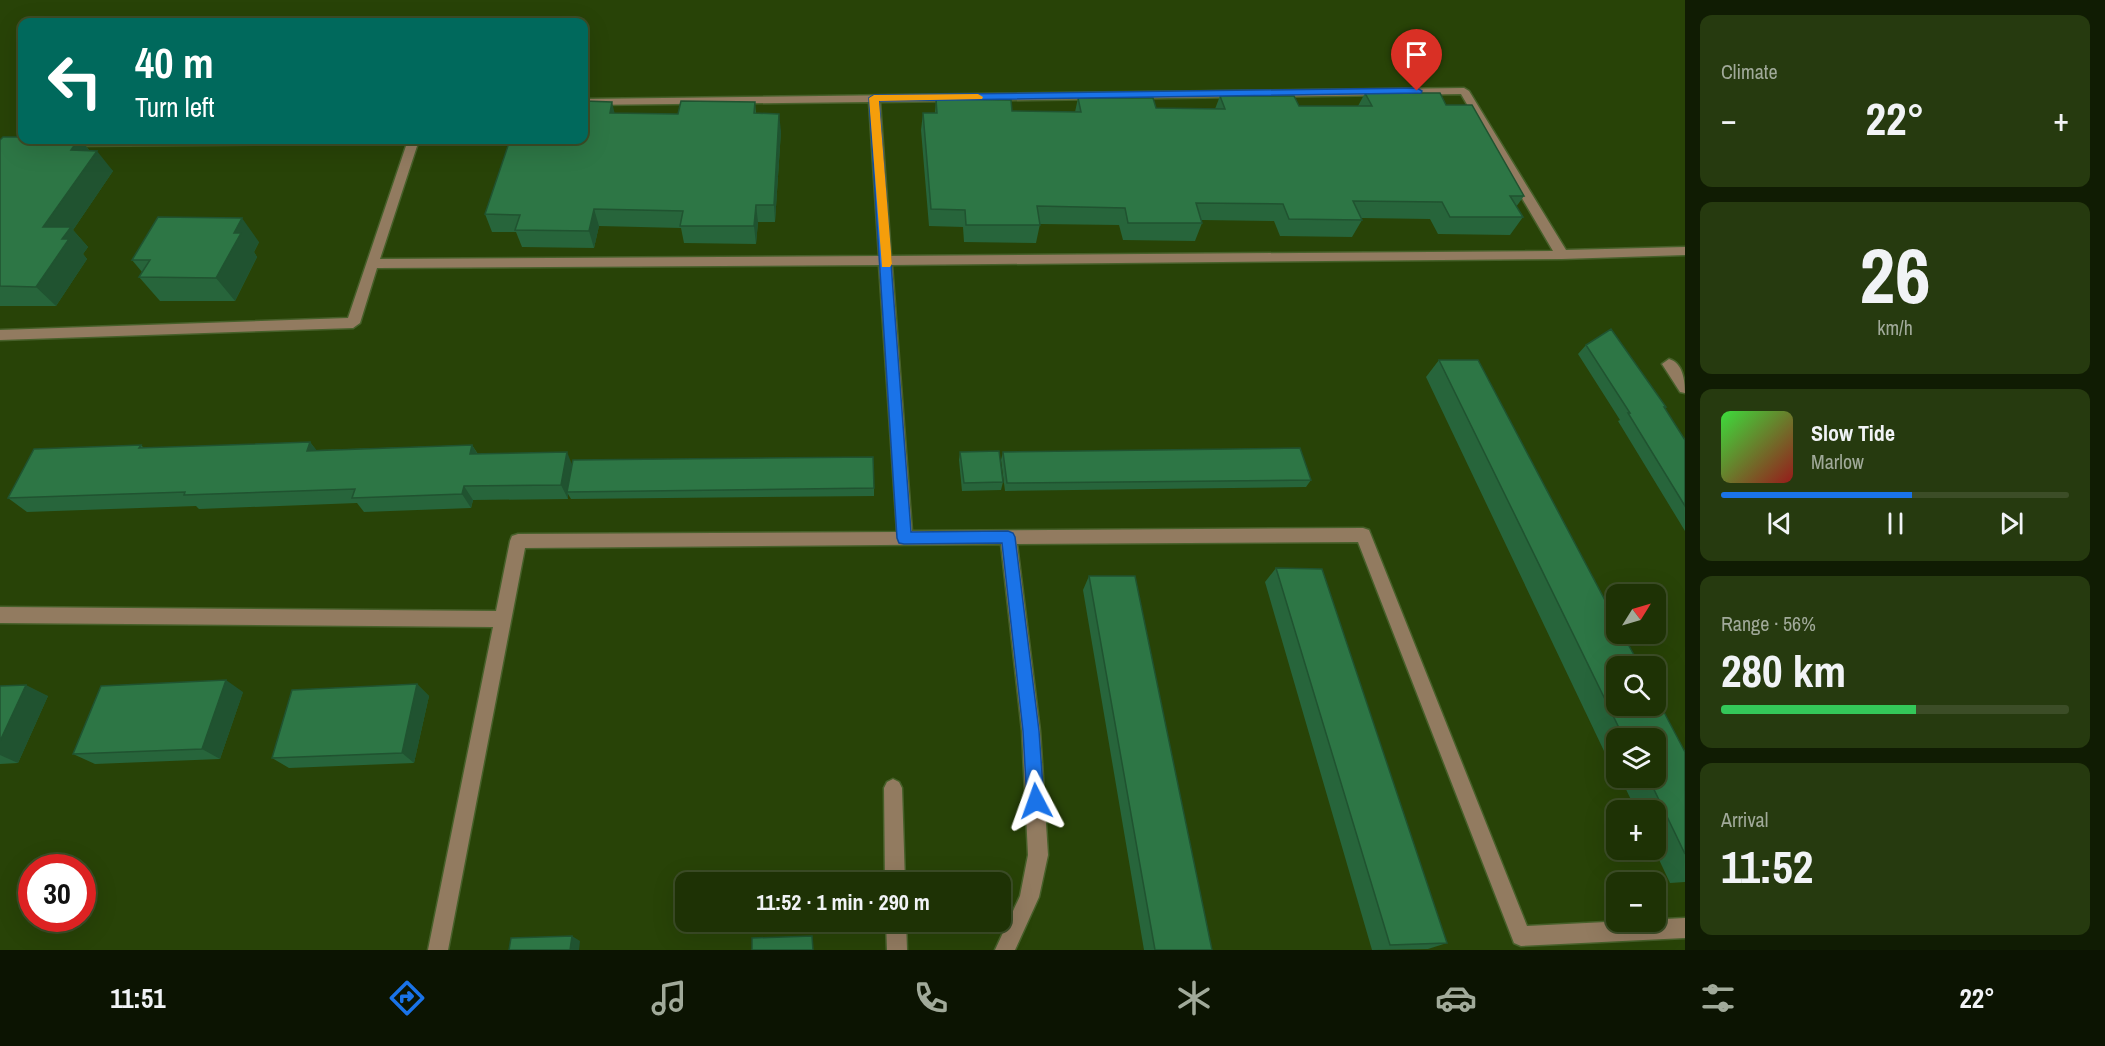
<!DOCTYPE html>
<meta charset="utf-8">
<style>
body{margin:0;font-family:"Archivo Narrow",sans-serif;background:#263a0f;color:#f1f3f6;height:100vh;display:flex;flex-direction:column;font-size:22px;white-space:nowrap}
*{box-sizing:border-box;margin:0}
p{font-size:20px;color:#a1aa9a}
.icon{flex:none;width:33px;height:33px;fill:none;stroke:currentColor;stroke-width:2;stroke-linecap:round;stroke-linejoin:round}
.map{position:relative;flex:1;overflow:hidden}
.panel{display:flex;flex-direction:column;gap:15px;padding:15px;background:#101c03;width:420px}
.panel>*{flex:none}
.banner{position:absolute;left:18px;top:18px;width:570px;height:126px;border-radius:12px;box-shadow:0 6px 24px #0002,0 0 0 2px #3c4d27;background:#00695c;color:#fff;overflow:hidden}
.needle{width:39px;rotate:53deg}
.buttons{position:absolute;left:1606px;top:584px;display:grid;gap:12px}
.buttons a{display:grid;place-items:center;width:60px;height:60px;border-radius:12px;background:#1e3205;box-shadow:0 6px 24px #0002,0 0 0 2px #3c4d27;font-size:30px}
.speed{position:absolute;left:18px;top:854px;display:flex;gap:12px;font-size:30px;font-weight:700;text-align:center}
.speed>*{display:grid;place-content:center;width:78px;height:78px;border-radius:50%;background:#1e3205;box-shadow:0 6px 24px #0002,0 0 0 2px #3c4d27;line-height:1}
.speed .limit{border:9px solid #d22;background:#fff;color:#111}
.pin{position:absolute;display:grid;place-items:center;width:51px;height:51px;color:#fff;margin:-62px -26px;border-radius:50% 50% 50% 0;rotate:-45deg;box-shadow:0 0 6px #0007}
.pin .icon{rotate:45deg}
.me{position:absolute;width:66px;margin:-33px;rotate:356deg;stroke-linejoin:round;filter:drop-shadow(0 0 4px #0008)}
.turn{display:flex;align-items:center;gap:21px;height:126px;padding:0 18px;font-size:27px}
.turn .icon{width:78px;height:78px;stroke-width:2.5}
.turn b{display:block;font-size:42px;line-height:51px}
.big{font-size:45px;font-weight:800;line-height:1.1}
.panel .card{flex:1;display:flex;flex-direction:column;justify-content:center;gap:9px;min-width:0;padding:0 21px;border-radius:12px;background:#263a0f}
.panel .dial{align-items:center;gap:0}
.dial b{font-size:78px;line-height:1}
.song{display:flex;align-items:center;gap:18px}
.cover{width:72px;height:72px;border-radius:9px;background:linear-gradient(135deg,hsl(120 70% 55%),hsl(0 70% 35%))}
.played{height:6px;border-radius:3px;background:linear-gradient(90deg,#1a73e8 55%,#3c4d27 55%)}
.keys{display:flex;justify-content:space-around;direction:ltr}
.heat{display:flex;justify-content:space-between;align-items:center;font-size:33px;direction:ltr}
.charge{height:9px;border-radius:4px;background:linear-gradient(90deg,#34c759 56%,#3c4d27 0)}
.trip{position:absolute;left:675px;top:872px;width:336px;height:60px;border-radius:12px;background:#1e3205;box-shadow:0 6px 24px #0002,0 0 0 2px #3c4d27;font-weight:800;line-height:60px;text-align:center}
.tab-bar{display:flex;height:96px;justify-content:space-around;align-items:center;background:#0c1402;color:#a1aa9a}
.tab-bar .icon{width:42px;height:42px}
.tab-bar .current{color:#1a73e8}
.tab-bar b{font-size:27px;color:#f1f3f6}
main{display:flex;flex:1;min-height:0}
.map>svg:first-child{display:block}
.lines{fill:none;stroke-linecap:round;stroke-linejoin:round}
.minor-casing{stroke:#47602a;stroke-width:3}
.minor{fill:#927b60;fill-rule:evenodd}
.wall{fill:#27653b}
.shaded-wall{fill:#205330}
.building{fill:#2d7645;stroke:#205330;stroke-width:1.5}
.route{fill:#1a73e8;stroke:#114b97;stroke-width:1.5}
.slow{fill:#f59e0b}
</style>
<main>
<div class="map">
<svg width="1685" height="950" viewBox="0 0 1685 950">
<rect width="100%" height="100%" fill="#284307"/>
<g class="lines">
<g class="minor-casing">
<path id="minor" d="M 1464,88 L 1469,91 L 1566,250 L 1685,247 L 1685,255 L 1562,259 L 892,265 L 912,531 L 1363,528 L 1369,530 L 1527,926 L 1685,918 L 1685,938 L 1521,946 L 1514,943 L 1358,542 L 1017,544 L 1040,731 L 1048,855 L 1039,897 L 1015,950 L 995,950 L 1020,896 L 1028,855 L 1022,731 L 1001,544 L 525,548 L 448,950 L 428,950 L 493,627 L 0,623 L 0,607 L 496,611 L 510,541 L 512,536 L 518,534 L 897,532 L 879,265 L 377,268 L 360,323 L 353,328 L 0,340 L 0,330 L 348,318 L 408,140 L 419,140 L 380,259 L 879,256 L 869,102 L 584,105 L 584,99 ZM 1461,94 L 1553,251 L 891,256 L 880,102 Z
M 59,140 L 315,140 L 309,144 L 63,146 L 59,145 Z
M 1669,359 C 1683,363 1685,381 1685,393 L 1680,392 L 1662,364 Z
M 893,779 L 899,782 L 902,788 L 905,882 L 885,882 L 884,788 L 887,782 Z
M 886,921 L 906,921 L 907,950 L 887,950 Z"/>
</g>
<use href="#minor" class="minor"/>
</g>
<path class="wall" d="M 1365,93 L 1446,105 L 1524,196 L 1516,207 L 1523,217 L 1510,235 L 1438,234 L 1430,219 L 1361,218 L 1362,220 L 1352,237 L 1280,236 L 1274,221 L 1201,220 L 1202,223 L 1195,241 L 1123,240 L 1119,225 L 1040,224 L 1036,243 L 964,242 L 963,227 L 929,226 L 921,130 L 923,113 L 935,113 L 936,99 L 1012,111 L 1075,112 L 1078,98 L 1156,108 L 1215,109 L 1220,96 L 1299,106 L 1358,106 Z
M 755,102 L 756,113 L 781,131 L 775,222 L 758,222 L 756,244 L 684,243 L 681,228 L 599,226 L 594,248 L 522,247 L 516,232 L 492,232 L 485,214 L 615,113 L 678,114 Z
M 0,140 L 81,140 L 90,151 L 113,171 L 73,230 L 88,247 L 83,254 L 87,259 L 56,306 L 0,306 Z
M 259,242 L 254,252 L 257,257 L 235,301 L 160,301 L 139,277 L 142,272 L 132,260 Z
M 1586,345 L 1666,407 L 1665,409 L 1685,440 L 1685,531 L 1618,421 L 1620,420 L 1578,354 Z
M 1439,360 L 1685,752 L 1685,882 L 1670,883 L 1654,849 L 1656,849 L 1656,810 L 1636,810 L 1620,777 L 1656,777 L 1656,738 L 1617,738 L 1617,770 L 1608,751 L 1604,751 L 1426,377 Z
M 310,442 L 316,450 L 472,445 L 478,454 L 572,465 L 874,488 L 874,496 L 571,499 L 568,494 L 568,499 L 473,500 L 471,508 L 364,512 L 357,503 L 199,509 L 196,506 L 27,512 L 8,498 L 141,445 L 144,448 Z
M 960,452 L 1003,482 L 1001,490 L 962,491 L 959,460 Z
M 1003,452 L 1311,480 L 1306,487 L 1005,491 L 1001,460 Z
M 1276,568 L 1447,943 L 1428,949 L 1372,950 L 1265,582 Z
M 1089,576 L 1212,950 L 1144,950 L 1083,590 Z
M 417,684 L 429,696 L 414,763 L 289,768 L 272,758 Z
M 0,686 L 48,696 L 18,763 L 0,764 Z
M 243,692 L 220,759 L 95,764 L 73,754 Z"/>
<path class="shaded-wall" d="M 612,102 L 616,119 L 610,113 Z
M 779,114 L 781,131 L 775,222 L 774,205 Z
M 78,140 L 81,140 L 93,155 L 97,151 L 113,171 L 73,230 L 88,247 L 83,254 L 87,259 L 56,306 L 36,287 L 43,227 L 71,150 Z
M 756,205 L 758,222 L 756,244 L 754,226 Z
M 594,209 L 599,226 L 594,248 L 589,231 Z
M 242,218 L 259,242 L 254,252 L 257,257 L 235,301 L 216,278 L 234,233 Z
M 310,442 L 322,457 L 307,451 Z
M 472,445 L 481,460 L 470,454 Z
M 567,452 L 573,467 L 567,492 L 568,494 L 568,499 L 561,485 Z
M 464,486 L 473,500 L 471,508 L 462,494 Z
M 226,680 L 243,692 L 220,759 L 202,749 Z
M 417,684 L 429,696 L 414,763 L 402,753 Z
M 26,685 L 48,696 L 18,763 L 0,755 L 0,741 Z
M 572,936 L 580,941 L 579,950 L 570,950 Z"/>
<path class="building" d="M 1365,93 L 1440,93 L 1446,105 L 1472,105 L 1524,196 L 1510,196 L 1523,217 L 1450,217 L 1442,202 L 1353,201 L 1362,220 L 1289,219 L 1283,204 L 1196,203 L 1202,223 L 1128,223 L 1125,208 L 1037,206 L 1040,225 L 966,225 L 965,210 L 931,209 L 923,113 L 937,113 L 936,99 L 1011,100 L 1012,111 L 1081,112 L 1078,98 L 1153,98 L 1156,108 L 1225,109 L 1220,96 L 1294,96 L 1299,106 L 1372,106 Z
M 584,101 L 612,102 L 610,113 L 678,114 L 681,101 L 755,102 L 754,113 L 779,114 L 774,205 L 756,205 L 754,226 L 680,226 L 683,211 L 594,209 L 589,231 L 515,230 L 520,215 L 485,214 L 510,140 L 584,140 Z
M 3,137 L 22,137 L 22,140 L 78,140 L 71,150 L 97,151 L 43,227 L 71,227 L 62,239 L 69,239 L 36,287 L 0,286 L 0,140 Z
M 158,217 L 242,218 L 234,233 L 241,233 L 216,278 L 139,277 L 150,260 L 132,260 Z
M 1611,329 L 1666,407 L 1664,407 L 1685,440 L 1685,506 L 1628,413 L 1630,413 L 1586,345 Z
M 1439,360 L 1478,360 L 1617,623 L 1617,633 L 1622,633 L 1640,666 L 1617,666 L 1617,705 L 1656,705 L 1656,697 L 1685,752 L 1685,854 L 1648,777 L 1656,777 L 1656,738 L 1624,738 Z
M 310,442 L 307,451 L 472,445 L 470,454 L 567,452 L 561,485 L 464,486 L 462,494 L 352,498 L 355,489 L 184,495 L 185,492 L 8,498 L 34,449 L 141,445 L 139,448 Z
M 1300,448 L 1311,480 L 1007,483 L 1003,452 Z
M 999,451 L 1003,482 L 964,483 L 960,452 Z
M 873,457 L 874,488 L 567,492 L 573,460 Z
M 1276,568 L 1322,569 L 1447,943 L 1390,945 Z
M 1089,576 L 1135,576 L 1212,950 L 1155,950 Z
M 226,680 L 202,749 L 73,754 L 101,686 Z
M 417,684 L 402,753 L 272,758 L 292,690 Z
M 26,685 L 0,741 L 0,686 Z
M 572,936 L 570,950 L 509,950 L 511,938 Z
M 812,936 L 813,950 L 752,950 L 752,938 Z"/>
<path class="route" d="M 1417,88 L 1422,91 L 1421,93 L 879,101 L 911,532 L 1008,531 L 1013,533 L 1015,537 L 1039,731 L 1044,801 L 1042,807 L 1036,810 L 1030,807 L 1027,801 L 1023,731 L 1002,543 L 904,544 L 899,543 L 897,538 L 869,98 L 874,95 Z"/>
<path class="slow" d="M 978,94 L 983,97 L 982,99 L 879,101 L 892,264 L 890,267 L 882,267 L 869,98 L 874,95 Z"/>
</svg>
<div class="buttons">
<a><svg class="needle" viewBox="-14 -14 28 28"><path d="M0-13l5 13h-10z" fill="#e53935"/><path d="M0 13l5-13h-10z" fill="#a1aa9a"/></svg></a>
<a><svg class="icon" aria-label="search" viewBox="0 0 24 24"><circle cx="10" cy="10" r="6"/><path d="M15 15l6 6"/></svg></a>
<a><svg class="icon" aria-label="layers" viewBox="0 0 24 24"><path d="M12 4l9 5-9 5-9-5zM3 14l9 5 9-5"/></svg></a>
<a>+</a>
<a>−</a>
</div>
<div class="speed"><div class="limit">30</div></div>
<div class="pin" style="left:1417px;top:91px;background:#d93025"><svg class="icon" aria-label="arrive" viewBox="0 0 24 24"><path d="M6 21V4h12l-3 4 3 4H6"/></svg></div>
<svg class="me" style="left:1036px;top:801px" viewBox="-20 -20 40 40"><path d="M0-17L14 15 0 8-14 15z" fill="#1a73e8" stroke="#fff" stroke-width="4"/></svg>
<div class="trip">11:52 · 1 min · 290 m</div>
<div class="banner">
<div class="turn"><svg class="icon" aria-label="left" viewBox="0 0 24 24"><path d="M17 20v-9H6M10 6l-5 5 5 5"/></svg><div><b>40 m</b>Turn left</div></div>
</div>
</div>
<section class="panel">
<div class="card"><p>Climate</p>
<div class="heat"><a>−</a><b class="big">22°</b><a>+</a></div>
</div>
<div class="card dial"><b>26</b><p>km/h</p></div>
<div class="card">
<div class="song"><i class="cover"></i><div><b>Slow Tide</b><p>Marlow</p></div></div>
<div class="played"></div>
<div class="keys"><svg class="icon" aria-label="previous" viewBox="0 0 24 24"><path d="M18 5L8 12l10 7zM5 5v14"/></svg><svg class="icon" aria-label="pause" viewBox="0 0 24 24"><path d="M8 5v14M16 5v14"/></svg><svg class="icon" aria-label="next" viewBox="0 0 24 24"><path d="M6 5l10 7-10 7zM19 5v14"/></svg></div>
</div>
<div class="card"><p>Range · 56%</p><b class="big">280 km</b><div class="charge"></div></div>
<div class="card"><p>Arrival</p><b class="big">11:52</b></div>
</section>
</main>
<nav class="tab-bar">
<b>11:51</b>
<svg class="icon current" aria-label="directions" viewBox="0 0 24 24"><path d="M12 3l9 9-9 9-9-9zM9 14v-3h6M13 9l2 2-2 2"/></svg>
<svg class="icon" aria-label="music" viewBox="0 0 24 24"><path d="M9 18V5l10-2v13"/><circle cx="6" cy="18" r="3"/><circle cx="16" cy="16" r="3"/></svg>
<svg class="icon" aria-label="phone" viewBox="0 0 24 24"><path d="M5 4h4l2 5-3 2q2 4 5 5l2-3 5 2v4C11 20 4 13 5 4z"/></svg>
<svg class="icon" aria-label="climate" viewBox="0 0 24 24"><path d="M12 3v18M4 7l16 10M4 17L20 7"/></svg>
<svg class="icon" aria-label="car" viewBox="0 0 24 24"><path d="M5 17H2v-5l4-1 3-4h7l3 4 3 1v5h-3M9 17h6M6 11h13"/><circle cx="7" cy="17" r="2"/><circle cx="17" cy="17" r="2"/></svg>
<svg class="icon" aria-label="filters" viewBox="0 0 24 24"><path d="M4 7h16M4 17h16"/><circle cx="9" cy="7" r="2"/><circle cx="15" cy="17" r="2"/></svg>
<b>22°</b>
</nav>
